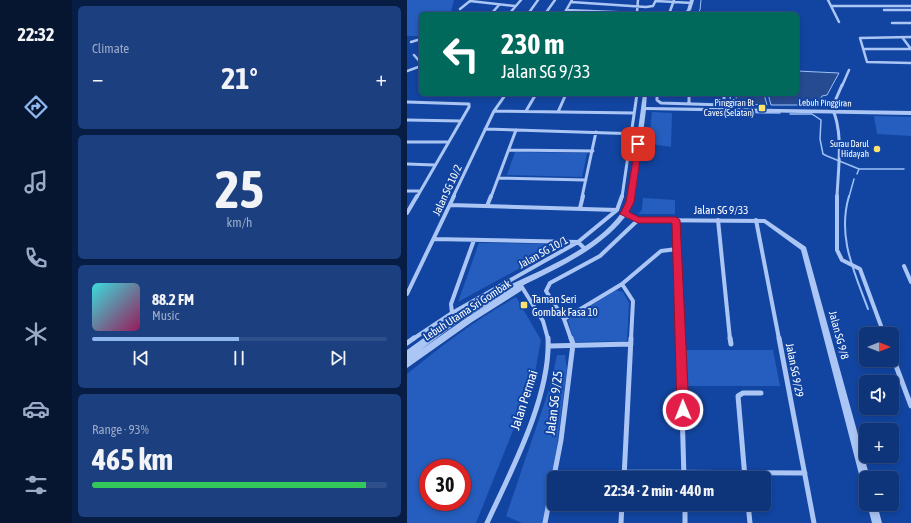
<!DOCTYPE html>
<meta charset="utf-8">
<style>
body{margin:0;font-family:"Asap Condensed",sans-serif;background:#1c3f80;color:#f1f3f6;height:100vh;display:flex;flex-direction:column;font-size:15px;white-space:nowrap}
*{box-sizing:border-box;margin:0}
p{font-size:13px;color:#9baac6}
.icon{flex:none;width:22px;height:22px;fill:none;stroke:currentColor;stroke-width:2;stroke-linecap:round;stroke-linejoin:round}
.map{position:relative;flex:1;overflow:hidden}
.panel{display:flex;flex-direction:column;gap:6px;padding:6px;background:#081d43;width:335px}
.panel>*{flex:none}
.guide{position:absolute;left:12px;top:12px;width:380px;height:84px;border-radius:6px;box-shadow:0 2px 6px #0003,0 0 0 1px #2e4f8a;background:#00695c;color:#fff;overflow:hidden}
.needle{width:26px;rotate:90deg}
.tools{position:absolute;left:452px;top:327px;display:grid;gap:8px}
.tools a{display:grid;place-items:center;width:40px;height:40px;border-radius:6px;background:#0e3479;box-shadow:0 2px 6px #0003,0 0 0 1px #2e4f8a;font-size:20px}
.speed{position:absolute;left:12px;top:459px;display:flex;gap:8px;font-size:20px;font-weight:700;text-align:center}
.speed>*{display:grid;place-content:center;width:52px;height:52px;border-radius:50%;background:#0e3479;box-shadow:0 2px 6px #0003,0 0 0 1px #2e4f8a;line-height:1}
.speed .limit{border:6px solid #d22;background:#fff;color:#111}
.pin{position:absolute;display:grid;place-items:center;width:34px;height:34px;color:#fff;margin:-17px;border-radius:8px;box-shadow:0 2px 6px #0006}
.me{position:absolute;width:44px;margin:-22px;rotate:359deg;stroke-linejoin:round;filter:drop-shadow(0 0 3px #0008)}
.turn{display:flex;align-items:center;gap:14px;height:84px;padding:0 16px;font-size:18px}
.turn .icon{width:52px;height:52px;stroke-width:2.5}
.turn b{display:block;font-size:28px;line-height:34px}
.big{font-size:30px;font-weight:700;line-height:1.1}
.panel .tile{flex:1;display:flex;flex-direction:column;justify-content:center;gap:6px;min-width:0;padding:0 14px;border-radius:6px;background:#1c3f80}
.panel .dial{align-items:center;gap:0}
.dial b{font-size:52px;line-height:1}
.song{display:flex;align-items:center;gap:12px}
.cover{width:48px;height:48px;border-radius:6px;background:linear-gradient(135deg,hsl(180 70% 55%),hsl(330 70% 35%))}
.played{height:4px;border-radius:2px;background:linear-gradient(90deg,#90b9f0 50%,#2e4f8a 50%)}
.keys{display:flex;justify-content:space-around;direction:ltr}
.heat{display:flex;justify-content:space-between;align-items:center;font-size:22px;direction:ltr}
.charge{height:6px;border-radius:3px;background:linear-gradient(90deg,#34c759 93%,#2e4f8a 0)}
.trip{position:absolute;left:140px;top:471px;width:224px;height:40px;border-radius:6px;background:#0e3479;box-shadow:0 2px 6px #0003,0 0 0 1px #2e4f8a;font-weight:700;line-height:40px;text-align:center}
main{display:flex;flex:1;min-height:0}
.tabs{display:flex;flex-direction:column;width:72px;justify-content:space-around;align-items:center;background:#061530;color:#9baac6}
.tabs .icon{width:28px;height:28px}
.tabs .selected{color:#90b9f0}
.tabs b{font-size:18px;color:#f1f3f6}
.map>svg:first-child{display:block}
.green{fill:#255ebf;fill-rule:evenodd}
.water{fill:#274b91;stroke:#9dc0f8}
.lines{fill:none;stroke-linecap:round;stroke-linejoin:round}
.stream-far2{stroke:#9dc0f8;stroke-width:1}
.stream-far1{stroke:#9dc0f8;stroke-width:1.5}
.stream{stroke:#9dc0f8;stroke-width:2}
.minor-far3{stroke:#abc6f5;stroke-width:2.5}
.minor-far2{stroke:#abc6f5;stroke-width:3}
.minor-far1{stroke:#abc6f5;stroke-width:4}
.minor{stroke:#abc6f5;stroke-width:5}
.tertiary{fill:#abc6f5;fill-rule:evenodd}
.route{fill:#e11d48;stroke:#92132f}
.poi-dot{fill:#ffe16f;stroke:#1245a1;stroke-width:1.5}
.labels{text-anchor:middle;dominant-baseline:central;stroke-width:4;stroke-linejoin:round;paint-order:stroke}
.far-poi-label{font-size:9px;fill:#fff;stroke:#1245a1;text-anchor:end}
.far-street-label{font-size:9px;fill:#fff;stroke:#1245a1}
.street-label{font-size:11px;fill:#fff;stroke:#1245a1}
.poi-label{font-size:11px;fill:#fff;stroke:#1245a1;text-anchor:start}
.near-street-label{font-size:13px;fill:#fff;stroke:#1245a1}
</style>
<main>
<nav class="tabs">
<b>22:32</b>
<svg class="icon selected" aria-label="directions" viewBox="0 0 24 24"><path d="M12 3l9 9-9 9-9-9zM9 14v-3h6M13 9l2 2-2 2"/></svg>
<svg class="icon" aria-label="music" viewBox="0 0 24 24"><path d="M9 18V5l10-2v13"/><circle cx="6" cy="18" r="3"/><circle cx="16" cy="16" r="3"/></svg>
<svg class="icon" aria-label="phone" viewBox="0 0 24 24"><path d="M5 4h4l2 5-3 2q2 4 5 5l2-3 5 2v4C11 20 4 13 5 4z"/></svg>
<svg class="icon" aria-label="climate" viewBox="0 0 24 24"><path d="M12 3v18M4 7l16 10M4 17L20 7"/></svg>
<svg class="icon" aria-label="car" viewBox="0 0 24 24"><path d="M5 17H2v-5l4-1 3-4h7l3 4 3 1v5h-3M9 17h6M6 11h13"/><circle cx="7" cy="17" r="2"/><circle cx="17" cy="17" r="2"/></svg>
<svg class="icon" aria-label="filters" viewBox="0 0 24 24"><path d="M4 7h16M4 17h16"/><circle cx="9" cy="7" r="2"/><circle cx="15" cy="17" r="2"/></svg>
</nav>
<section class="panel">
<div class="tile"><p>Climate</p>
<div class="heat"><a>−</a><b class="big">21°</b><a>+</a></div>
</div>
<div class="tile dial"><b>25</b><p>km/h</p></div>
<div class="tile">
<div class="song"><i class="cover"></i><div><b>88.2 FM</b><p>Music</p></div></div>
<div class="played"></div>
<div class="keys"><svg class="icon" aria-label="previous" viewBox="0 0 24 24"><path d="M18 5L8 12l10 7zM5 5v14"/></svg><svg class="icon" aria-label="pause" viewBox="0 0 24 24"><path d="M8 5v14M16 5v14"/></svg><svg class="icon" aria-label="next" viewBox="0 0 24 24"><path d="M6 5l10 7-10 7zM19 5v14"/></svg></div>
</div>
<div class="tile"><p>Range · 93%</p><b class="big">465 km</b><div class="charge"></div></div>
</section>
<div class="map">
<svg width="504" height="523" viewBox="0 0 504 523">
<rect width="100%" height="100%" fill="#1245a1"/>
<path class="green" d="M 0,0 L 47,0 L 44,12 L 47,13 L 14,14 L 14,34 L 10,36 L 0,36 Z
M 245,112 L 265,113 L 264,147 L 244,144 L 242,141 Z
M 467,116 L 504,117 L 504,136 L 470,134 Z
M 108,152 L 180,153 L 175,177 L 100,175 Z
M 236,198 L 268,200 L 268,214 L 231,214 L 235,210 Z
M 72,243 L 157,244 L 51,302 Z
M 209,290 L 216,292 L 222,303 L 220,341 L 167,342 L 161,320 Z
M 109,297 L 134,340 L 127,378 L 69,523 L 0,523 L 0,374 C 35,345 70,319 109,297 ZM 21,468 L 55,468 L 55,502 L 21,502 Z
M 278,350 L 366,350 L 373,386 L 279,386 Z
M 150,355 L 158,355 L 160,369 L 147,468 L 136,523 L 115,523 L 99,516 L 143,387 Z"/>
<path class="water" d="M 390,71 L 432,73 L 420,95 L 415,96 L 410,105 L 364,105 L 361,94 L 390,94 Z
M 329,94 L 357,94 L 360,105 L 329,104 Z"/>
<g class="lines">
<path class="stream-far2" d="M 289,14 L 293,10 L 294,0"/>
<path class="stream-far1" d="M 323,94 L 324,107
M 325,112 L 373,113
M 383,114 L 405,114 L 414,120 L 413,139 L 416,154 L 420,156 L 452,169 L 497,169
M 450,174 L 452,169
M 442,197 L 447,179"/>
<path class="stream" d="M 442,196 C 430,237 447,271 461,309"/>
<path class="minor-far3" d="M 231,0 L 230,12 L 234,14
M 421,0 L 432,22
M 249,1 L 285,3
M 164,2 L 239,7 L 246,6 L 249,0
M 425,6 L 504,6
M 53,9 L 63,1 L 108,6
M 159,10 L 230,13
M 477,10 L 504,10
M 84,14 L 92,5
M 102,14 L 114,0
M 121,14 L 131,0
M 138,14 L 148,0
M 157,14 L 165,0
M 262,14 L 267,0
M 485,23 L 504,23
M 495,37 L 504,49
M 504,37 L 453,38 L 460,62 L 504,63
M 4,42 L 14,39
M 456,49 L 504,49
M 7,55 L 14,63
M 0,71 L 14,66
M 435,86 L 442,70"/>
<path class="minor-far2" d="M 250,94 L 250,100 L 254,103 L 317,105
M 282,94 L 282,103
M 317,94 L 317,109
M 0,102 L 62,104 L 62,107 L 10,197
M 87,111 L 227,113
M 119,111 L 129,94
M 151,112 L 159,94
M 0,120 L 54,121
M 78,129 L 233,134
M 0,142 L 40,142
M 102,150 L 186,151
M 0,164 L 28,165
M 92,178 L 179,180
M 0,191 L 12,191
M 46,197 L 87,111 L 99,94
M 84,197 L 109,130
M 175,197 L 189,132
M 215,197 L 230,94
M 430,197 C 431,170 437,132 425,108 L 435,85"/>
<path class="minor-far1" d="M 430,196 L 430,250 L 435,260 L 453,269 L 477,334
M 43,205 L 210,210
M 80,206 L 84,196
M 173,208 L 176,196
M 0,213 L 10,196
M 269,220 L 273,339
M 311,220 L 323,339
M 349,220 L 372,339
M 27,239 L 171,242 L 178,249
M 497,266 L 504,282
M 113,284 L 136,321 L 141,339
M 215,284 L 226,301 L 224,339
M 0,294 L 47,196
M 45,313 L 44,304 L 67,240
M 157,319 L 215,284 L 254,251 L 270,249
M 6,339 L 45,313 L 171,242 L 210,210 L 215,196
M 164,339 L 157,319 L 139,291 L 143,283 L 193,256 L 231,220"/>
<path class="minor" d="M 273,338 L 277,478
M 323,338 L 324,344
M 372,338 L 407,523
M 0,343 L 7,338
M 142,346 L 224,344
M 485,355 L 504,406
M 217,472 L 398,473
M 217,478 L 224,338
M 338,478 L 331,396 L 336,393 L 354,393
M 278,504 L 278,523
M 341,504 L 343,523
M 80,523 C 104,471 144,396 141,338
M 138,523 L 154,440 L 166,344 L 164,338
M 214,523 L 215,504"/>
<path class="tertiary" d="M 283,0 L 287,0 L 284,10 L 279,14 L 275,14 L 280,10 Z
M 236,94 L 240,94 L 239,107 L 504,111 L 504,115 L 239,110 L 228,195 L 221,213 L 232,218 L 358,219 L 399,247 L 463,478 L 459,478 L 459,487 L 456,485 L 454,482 L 394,250 L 357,223 L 231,222 L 218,217 C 191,251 150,268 113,287 L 115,289 L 114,291 L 65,322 L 0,368 L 0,359 L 2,358 L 0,359 L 0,350 C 26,331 53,312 81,296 C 125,272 185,254 215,212 C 218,207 220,200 222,195 ZM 91,298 L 59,318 L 12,351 L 50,323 Z
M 460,504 L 470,504 L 475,523 L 465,523 Z"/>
</g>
<path class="route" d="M 229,142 L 235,144 L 227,202 L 222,212 L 232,217 L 269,217 L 273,220 L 282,410 L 280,414 L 276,416 L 272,414 L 270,410 L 265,223 L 231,223 L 213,214 L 219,202 Z"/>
<g class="poi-dot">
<rect x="351" y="104" width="8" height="8" rx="2"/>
<circle cx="470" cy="149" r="4"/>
<rect x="113" y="301" width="8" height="8" rx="2"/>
</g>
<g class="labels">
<g class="far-poi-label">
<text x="347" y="103">Pinggiran Bt<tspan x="347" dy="10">Caves (Selatan)</tspan></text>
<text x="462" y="144">Surau Darul<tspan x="462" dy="10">Hidayah</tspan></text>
</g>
<g class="far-street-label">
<text transform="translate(418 103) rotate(1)">Lebuh Pinggiran</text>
</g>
<g class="street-label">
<text transform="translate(40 190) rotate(-65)">Jalan SG 10/2</text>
<text x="314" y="210">Jalan SG 9/33</text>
<text transform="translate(136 252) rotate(-29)">Jalan SG 10/1</text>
<text transform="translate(60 310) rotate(-33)">Lebuh Utama Sri Gombak</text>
<text transform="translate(432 335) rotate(75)">Jalan SG 9/8</text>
<text transform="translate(388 370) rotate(79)">Jalan SG 9/29</text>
</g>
<g class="poi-label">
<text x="125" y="299">Taman Seri<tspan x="125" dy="13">Gombak Fasa 10</tspan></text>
</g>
<g class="near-street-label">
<text transform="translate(117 400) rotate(-72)">Jalan Permai</text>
<text transform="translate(147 403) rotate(-83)">Jalan SG 9/25</text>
</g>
</g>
</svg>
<div class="tools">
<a><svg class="needle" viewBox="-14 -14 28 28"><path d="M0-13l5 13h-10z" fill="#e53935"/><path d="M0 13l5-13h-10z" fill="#9baac6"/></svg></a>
<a><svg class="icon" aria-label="sound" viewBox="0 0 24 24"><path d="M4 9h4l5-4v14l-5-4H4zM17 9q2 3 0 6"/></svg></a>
<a>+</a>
<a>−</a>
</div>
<div class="speed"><div class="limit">30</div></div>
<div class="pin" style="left:231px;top:144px;background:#d93025"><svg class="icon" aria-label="arrive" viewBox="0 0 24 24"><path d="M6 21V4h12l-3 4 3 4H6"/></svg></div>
<svg class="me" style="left:276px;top:410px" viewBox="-20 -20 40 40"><circle r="17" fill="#e11d48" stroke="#fff" stroke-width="3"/><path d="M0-11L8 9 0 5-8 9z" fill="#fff"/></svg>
<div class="trip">22:34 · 2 min · 440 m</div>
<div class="guide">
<div class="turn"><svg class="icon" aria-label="left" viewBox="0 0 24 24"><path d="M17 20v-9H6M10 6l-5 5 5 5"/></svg><div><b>230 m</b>Jalan SG 9/33</div></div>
</div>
</div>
</main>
